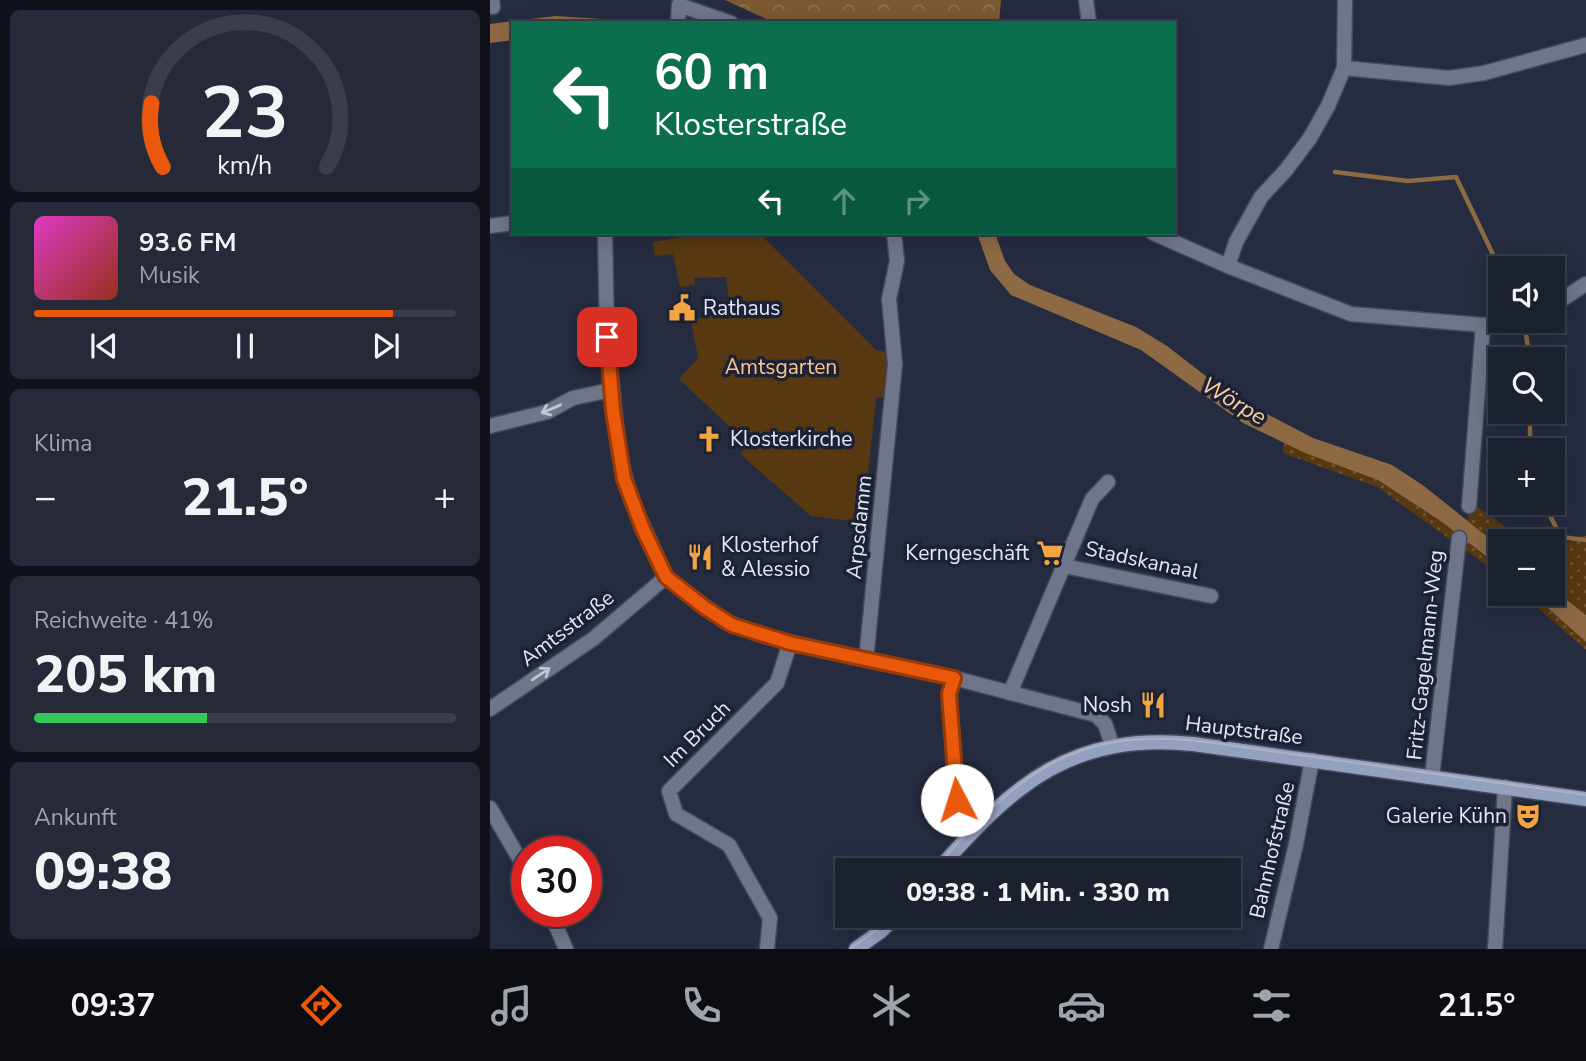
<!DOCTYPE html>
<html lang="de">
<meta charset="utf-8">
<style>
body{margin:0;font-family:"Nunito Sans",sans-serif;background:#252938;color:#f1f3f6;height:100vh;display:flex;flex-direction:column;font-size:26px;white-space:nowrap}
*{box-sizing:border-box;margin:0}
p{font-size:23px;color:#a0a3ab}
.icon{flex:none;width:38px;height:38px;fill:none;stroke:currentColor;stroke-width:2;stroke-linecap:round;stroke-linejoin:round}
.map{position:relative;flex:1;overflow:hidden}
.panel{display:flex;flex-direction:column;gap:10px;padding:10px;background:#0f121a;width:490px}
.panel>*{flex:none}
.hud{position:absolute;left:21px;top:21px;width:665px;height:214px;border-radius:0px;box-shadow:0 4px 18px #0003,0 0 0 2px #3a3e4c;background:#0b6e4f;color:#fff;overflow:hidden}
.controls{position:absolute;left:998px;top:256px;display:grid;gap:14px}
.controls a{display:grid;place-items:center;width:77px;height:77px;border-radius:0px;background:#1c2130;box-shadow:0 4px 18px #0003,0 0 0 2px #3a3e4c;font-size:35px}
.speed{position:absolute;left:21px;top:836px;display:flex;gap:14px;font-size:35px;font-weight:700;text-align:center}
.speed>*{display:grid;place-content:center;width:91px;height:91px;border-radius:50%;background:#1c2130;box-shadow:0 4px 18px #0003,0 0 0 2px #3a3e4c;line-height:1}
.speed .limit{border:10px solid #d22;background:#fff;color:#111}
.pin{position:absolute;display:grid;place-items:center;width:60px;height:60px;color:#fff;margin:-30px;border-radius:14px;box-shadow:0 4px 10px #0006}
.me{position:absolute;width:77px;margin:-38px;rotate:355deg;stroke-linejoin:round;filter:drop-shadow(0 0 5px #0008)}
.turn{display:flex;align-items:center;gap:24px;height:147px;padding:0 28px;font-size:32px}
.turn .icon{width:91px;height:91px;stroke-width:2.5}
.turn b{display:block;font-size:49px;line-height:60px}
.lanes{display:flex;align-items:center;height:66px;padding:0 28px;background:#0003;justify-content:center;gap:35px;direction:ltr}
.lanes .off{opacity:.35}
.big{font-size:52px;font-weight:800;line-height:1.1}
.panel .card{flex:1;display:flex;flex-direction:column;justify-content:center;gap:10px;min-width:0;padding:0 24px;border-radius:10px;background:#252938}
.panel .dial{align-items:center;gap:0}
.dial svg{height:182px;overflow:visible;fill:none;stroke:#3a3e4c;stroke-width:7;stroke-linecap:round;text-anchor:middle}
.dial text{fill:#f1f3f6;stroke:none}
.song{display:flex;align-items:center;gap:21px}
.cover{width:84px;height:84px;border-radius:10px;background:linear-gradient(135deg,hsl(310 70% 55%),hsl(10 70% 35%))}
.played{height:7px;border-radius:4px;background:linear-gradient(90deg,#ea580c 85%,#3a3e4c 85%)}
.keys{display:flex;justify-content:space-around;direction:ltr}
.heat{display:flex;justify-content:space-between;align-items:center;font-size:38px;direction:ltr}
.charge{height:10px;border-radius:5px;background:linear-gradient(90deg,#34c759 41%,#3a3e4c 0)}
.trip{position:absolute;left:345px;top:858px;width:406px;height:70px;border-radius:0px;background:#1c2130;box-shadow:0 4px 18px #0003,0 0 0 2px #3a3e4c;font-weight:800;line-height:70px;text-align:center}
.dock{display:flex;height:112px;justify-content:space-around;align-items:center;background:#0b0d13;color:#a0a3ab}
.dock .icon{width:49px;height:49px}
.dock .on{color:#ea580c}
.dock b{font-size:32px;color:#f1f3f6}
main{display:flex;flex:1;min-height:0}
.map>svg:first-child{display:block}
.grass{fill:url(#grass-dots)}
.forest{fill:url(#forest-crowns)}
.park{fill:#573811}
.water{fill:#8d6a44}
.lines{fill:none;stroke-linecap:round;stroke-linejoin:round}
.stream{stroke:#8d6a44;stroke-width:4.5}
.street-casing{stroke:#434a5d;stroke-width:17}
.secondary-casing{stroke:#434a5d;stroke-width:17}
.street{stroke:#6f768a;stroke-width:14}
.secondary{stroke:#94a0bf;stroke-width:14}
.tram{stroke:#adb3c2;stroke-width:2}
.oneway{stroke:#c0c6d5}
.route-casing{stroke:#983908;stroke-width:18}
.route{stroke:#ea580c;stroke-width:12}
.labels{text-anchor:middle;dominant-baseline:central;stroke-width:7;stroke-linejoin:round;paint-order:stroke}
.poi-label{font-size:21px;fill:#e3e8f5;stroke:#1b2235;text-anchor:start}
.park-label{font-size:21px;fill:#fcc589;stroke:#1b2235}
.street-label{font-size:21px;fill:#e3e8f5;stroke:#1b2235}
.water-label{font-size:23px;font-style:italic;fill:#face9e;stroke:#1b2235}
</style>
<main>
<section class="panel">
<div class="card dial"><svg viewBox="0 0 100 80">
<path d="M14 69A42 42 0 1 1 86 69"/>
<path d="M14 69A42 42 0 0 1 9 41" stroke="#ea580c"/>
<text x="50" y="56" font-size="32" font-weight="700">23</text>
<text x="50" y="72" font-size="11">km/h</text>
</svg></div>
<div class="card">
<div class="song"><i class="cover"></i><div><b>93.6 FM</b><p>Musik</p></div></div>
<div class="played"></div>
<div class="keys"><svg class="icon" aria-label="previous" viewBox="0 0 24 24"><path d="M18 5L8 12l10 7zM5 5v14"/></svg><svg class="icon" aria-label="pause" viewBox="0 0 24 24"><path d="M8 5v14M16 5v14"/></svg><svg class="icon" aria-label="next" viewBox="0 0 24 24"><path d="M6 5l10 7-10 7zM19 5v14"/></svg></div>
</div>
<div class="card"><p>Klima</p>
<div class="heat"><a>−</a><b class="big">21.5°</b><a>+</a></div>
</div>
<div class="card"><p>Reichweite · 41%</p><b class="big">205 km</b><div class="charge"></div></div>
<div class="card"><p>Ankunft</p><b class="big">09:38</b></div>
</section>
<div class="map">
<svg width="1096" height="949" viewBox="0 0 1096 949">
<defs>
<pattern id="grass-dots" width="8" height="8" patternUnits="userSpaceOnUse" patternTransform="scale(1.75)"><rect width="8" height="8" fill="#573811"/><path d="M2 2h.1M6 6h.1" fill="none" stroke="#6f5534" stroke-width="1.8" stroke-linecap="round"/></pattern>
<pattern id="forest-crowns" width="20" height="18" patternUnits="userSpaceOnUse" patternTransform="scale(1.75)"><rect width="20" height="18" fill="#7b5933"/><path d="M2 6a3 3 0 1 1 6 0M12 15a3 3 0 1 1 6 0" fill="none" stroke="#8e7151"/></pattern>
</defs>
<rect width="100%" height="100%" fill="#252c40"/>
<path class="grass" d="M 794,443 L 888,480 L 952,522 L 1010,567 L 1010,575 L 887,487 L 793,453 Z
M 983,504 L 1030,537 L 1059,541 L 1010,541 L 1010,547 L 977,521 Z
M 1092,536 L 1096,536 L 1096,615 L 1062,588 L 1062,541 L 1080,542 Z
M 1031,593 L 1041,593 L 1096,642 L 1096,650 Z"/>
<path class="forest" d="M 235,0 L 511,0 L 509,23 L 285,23 Z"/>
<path class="park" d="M 214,233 L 269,233 L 386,350 L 396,352 L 398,396 L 386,398 L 373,522 L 321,516 L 250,454 L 258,444 L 189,379 L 208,358 L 201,321 L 233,313 L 230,301 L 239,299 L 236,277 L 204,278 L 205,285 L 190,287 L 183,254 L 165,256 L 163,242 Z"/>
<path class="water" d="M 65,16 L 175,23 L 23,23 L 23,40 L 0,43 L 0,24 Z
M 487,233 L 505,233 L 515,261 L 524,274 L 540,285 L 646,327 L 677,346 L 739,394 L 823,438 L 902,465 L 934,486 L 1010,547 L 1010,567 L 952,522 L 888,480 L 815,453 L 753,423 L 651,350 L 521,295 L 500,270 Z
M 1062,588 L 1096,615 L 1096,642 L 1041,593 L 1062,593 Z"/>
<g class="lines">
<path class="stream" d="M 845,172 L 918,181 L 966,177 L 1010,269
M 1036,335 L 1040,359
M 1040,411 L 1040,450
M 1053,502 L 1071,537 L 1096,540"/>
<g class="street-casing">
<path id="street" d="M 2,0 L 3,7
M 596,0 L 599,23
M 189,5 L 241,23
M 188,23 L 189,5
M 854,68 L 959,78 L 994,73 L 1096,45
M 0,226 L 23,223
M 115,233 L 117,336 L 129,454 L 141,499 L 176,577 L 234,621 L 271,635 L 362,657 L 464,678 L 606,715 L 615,724 L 622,745
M 663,233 L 738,266 L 861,314 L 993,325 L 1035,324 L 1040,320
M 738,266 L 746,242 L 771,197 L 796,170 L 820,138 L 838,106 L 854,68 L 855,0
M 1062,306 L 1096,284
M 0,426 L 57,412 L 83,398 L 121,390
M 979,506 L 993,325
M 574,566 L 721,596
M 376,660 L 405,364 L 399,299 L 407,261 L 404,233
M 464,678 L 459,694 L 467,800 L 475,819 L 485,829
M 520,693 L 602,499 L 618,482
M 0,709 L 103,639 L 176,577
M 942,777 L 969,538
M 0,808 L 37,872
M 60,912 L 76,949
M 277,949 L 280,918 L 239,845 L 186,814 L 179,791 L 287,683 L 300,643
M 781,949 L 806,844 L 822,760
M 1005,949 L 1015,787"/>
</g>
<g class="secondary-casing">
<path id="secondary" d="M 448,870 C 523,784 582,732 703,744 L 1096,799
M 366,949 L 391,931 L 407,915"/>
</g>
<use href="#street" class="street"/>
<use href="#secondary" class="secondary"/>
<path class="tram" d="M 443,870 C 528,775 581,725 716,742 L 1096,795
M 360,949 L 384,932 L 402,915"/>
</g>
<defs><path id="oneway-shaft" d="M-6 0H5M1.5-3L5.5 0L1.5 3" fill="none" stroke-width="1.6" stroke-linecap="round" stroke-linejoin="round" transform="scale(1.75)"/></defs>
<g class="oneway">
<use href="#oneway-shaft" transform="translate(61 409) rotate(157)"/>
<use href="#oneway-shaft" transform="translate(51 674) rotate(-34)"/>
</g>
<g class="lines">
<g class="route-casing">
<path id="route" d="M 117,337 L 123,411 L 134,479 L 153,529 L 176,577 L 214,607 L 242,625 L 300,643 L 464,678 L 459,694 L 467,800"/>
</g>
<use href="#route" class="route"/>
</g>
<defs>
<g id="civic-bare" transform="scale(2.1)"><path d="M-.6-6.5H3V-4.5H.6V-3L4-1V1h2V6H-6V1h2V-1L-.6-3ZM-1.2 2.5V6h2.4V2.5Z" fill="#f3a442" stroke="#1b2235" stroke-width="2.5" paint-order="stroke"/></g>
<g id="church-bare" transform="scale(2.1)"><path d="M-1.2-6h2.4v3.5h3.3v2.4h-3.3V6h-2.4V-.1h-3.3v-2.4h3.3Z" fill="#f3a442" stroke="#1b2235" stroke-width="2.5" paint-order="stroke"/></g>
<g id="supermarket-bare" transform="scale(2.1)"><path d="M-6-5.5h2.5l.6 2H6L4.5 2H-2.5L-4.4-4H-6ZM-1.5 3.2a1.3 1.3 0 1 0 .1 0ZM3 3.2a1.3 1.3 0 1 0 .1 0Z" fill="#f3a442" stroke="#1b2235" stroke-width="2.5" paint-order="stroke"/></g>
<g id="restaurant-bare" transform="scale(2.1)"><path d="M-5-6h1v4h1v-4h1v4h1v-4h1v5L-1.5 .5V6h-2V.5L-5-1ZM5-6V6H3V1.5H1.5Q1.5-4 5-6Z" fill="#f3a442" stroke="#1b2235" stroke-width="2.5" paint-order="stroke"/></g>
<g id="theatre-bare" transform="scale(2.1)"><path d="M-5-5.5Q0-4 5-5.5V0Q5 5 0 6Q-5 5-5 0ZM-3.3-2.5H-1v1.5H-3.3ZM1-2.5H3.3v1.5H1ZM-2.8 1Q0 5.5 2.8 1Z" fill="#f3a442" stroke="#1b2235" stroke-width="2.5" paint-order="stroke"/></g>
</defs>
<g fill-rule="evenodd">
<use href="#civic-bare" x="192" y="308"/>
<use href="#church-bare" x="219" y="439"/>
<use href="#supermarket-bare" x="560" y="553"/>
<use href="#restaurant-bare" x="210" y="557"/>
<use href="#restaurant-bare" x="663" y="705"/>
<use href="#theatre-bare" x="1038" y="816"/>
</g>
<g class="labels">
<g class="poi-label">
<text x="213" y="308">Rathaus</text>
<text x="240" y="439">Klosterkirche</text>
<text x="231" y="545">Klosterhof<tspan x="231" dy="24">&amp; Alessio</tspan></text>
<text x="539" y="553" text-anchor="end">Kerngeschäft</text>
<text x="642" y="705" text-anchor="end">Nosh</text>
<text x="1017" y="816" text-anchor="end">Galerie Kühn</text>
</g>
<g class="park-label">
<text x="291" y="367">Amtsgarten</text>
</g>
<g class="street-label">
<text transform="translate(369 527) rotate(-84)">Arpsdamm</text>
<text transform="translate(652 560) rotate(12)">Stadskanaal</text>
<text transform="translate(77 628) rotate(-37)">Amtsstraße</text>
<text transform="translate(935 655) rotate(-84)">Fritz-Gagelmann-Weg</text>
<text transform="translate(754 730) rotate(7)">Hauptstraße</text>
<text transform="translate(207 734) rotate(-45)">Im Bruch</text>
<text transform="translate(782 850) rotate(-77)">Bahnhofstraße</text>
</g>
<g class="water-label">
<text transform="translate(744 401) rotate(31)">Wörpe</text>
</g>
</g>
</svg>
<div class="controls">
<a><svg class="icon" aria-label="sound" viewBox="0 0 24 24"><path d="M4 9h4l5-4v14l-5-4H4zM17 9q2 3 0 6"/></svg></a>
<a><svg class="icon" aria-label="search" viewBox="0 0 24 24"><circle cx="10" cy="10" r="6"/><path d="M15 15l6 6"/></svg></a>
<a>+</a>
<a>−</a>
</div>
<div class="speed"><div class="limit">30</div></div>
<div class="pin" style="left:117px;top:337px;background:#d93025"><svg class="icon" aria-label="arrive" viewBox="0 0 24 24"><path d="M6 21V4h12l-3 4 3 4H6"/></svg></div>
<svg class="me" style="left:467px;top:800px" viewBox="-20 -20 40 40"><circle r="19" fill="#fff"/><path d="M0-13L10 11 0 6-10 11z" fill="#ea580c"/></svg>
<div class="trip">09:38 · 1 Min. · 330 m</div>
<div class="hud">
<div class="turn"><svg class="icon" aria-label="left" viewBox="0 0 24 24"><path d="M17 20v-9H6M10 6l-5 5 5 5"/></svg><div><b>60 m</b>Klosterstraße</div></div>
<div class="lanes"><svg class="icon" aria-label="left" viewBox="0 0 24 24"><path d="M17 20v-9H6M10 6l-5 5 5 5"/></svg><svg class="icon off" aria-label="ahead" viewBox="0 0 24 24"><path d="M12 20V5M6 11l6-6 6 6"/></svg><svg class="icon off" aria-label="right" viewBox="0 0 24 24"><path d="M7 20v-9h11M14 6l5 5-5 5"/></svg></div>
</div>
</div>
</main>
<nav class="dock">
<b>09:37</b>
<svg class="icon on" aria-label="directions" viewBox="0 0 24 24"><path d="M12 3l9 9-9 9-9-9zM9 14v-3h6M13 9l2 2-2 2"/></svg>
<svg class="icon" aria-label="music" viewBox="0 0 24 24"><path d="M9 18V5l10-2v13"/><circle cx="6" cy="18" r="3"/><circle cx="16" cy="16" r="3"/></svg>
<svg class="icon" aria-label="phone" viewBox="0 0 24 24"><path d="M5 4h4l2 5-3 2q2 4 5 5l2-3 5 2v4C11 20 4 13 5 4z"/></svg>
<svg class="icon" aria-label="climate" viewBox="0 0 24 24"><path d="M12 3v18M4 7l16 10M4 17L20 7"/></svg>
<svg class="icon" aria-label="car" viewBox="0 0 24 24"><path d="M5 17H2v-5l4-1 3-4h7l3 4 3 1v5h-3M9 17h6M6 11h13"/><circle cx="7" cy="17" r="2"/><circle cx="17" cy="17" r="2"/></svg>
<svg class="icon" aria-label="filters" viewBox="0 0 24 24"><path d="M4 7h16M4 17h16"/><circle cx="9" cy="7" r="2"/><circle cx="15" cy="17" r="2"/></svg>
<b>21.5°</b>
</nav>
